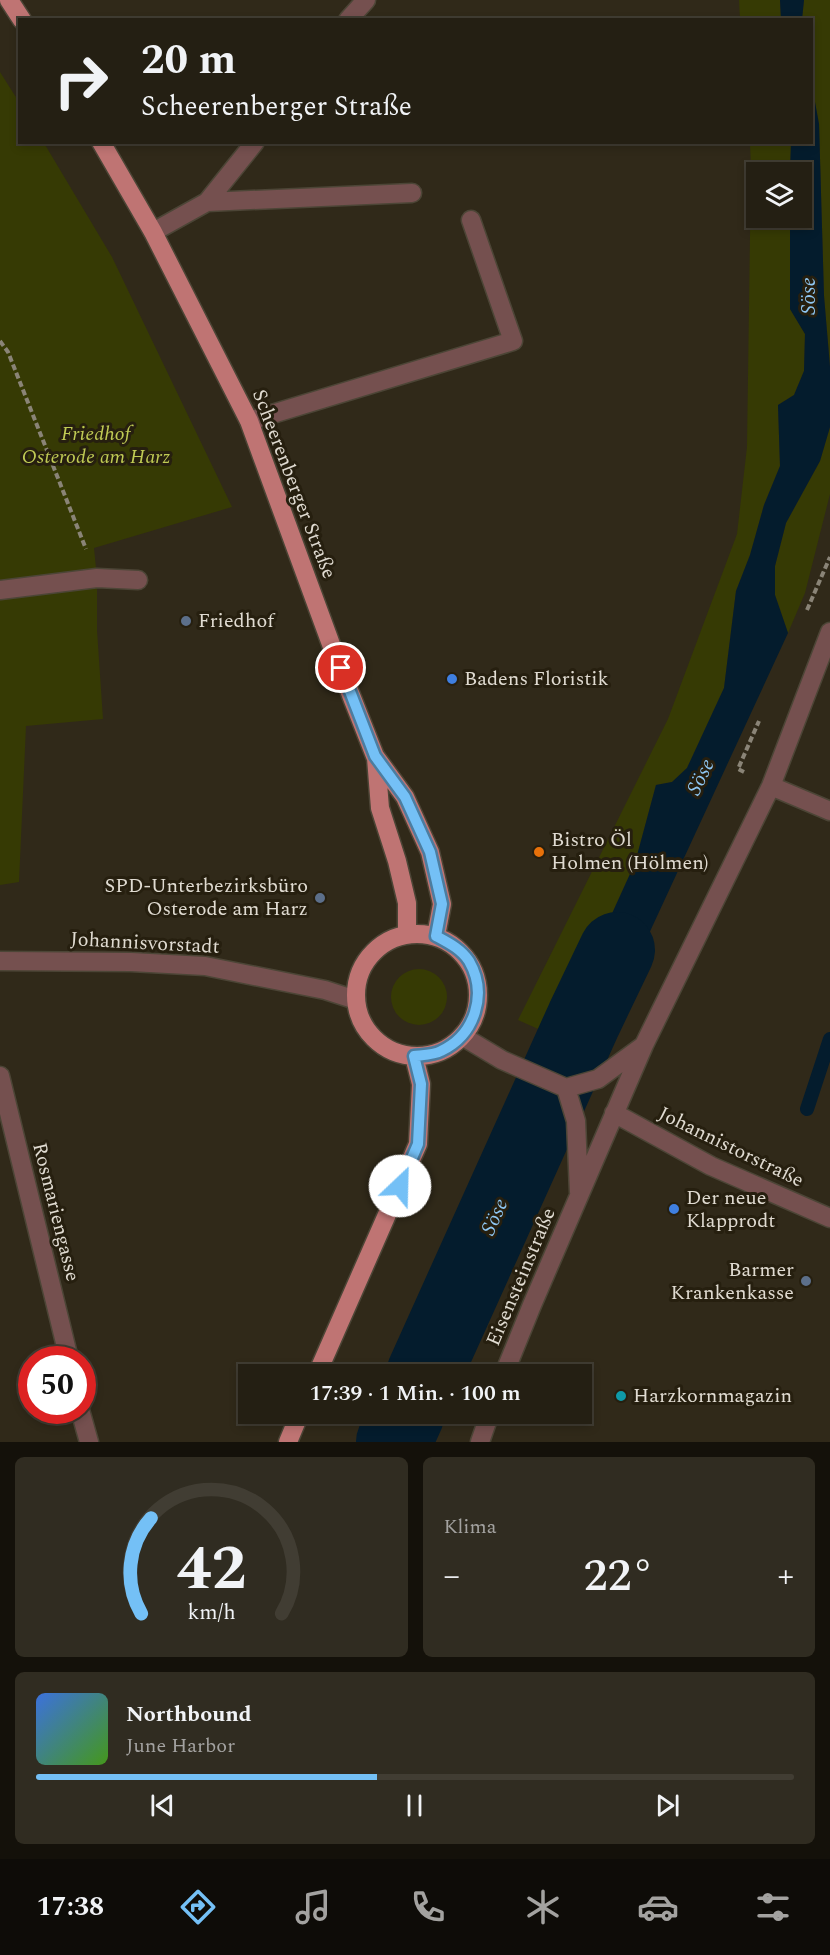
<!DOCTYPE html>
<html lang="de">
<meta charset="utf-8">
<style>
body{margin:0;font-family:Spectral,serif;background:#302c21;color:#f1f3f6;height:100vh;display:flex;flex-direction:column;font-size:22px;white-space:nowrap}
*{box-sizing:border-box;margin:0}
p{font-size:20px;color:#a3a2a0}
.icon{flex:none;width:33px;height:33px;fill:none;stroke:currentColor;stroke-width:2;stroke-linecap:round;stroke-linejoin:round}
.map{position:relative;height:1442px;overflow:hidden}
.sheet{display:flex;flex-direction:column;gap:15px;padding:15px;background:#14110a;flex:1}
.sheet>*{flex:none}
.top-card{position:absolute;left:18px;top:18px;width:795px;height:126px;border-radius:0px;box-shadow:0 3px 9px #0003,0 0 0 2px #413d33;background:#241f13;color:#f1f3f6;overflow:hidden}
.buttons{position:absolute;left:746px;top:162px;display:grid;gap:12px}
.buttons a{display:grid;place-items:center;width:66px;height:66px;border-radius:0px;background:#241f13;box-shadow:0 3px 9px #0003,0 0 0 2px #413d33;font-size:30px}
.speed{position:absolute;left:18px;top:1346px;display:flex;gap:12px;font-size:30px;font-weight:700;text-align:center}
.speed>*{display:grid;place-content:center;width:78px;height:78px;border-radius:50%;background:#241f13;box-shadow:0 3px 9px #0003,0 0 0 2px #413d33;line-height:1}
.speed .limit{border:9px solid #d22;background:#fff;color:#111}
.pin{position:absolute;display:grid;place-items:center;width:51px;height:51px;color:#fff;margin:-26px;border:3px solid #fff;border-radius:50%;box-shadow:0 2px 6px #0007}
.me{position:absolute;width:66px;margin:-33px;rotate:24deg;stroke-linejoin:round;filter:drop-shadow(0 0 4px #0008)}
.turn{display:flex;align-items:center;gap:21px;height:126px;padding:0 24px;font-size:27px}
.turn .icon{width:78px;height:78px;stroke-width:2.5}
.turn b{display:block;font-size:42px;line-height:51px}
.big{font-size:45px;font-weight:600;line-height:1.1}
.sheet .tile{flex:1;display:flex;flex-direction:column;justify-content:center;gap:9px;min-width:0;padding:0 21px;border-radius:9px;background:#302c21}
.sheet .dial{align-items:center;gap:0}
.dial svg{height:156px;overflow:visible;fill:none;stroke:#413d33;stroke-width:7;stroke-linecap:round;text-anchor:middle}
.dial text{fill:#f1f3f6;stroke:none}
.song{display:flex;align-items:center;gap:18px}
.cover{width:72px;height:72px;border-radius:9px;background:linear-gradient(135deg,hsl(220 70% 55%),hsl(100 70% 35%))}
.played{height:6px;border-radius:3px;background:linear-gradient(90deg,#74c0f6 45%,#413d33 45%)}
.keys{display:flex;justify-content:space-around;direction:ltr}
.heat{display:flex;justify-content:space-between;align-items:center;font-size:33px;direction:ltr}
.sheet .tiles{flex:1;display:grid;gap:15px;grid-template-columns:1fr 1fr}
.tile:last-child{grid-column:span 2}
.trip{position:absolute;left:238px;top:1364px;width:354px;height:60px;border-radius:0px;background:#241f13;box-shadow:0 3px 9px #0003,0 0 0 2px #413d33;font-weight:600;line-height:60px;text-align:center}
.dock{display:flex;height:96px;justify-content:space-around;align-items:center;background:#0e0c08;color:#a3a2a0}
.dock .icon{width:42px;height:42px}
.dock .selected{color:#74c0f6}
.dock b{font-size:27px;color:#f1f3f6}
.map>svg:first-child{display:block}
.green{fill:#363a04}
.water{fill:#041c2d}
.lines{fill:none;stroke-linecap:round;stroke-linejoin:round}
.stream{stroke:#041c2d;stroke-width:14}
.river{stroke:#041c2d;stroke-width:76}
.minor-casing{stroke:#4c4536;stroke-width:21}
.major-casing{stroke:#4c4536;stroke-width:21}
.path{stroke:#8a8477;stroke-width:4;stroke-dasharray:6 3;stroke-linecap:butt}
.minor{stroke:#75504f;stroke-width:18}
.major{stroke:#bf7473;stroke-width:18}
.route-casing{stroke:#4b7da0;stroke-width:15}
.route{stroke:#74c0f6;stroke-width:10}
.service-dot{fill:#5c6f8a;stroke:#261f0f;stroke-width:2}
.shop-dot{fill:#3f7fe0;stroke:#261f0f;stroke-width:2}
.food-dot{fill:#e8710a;stroke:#261f0f;stroke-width:2}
.culture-dot{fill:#0f9aa8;stroke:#261f0f;stroke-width:2}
.labels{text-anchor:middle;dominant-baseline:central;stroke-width:6;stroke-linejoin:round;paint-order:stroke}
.park-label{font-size:20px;font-style:italic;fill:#c0cb54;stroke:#261f0f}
.street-label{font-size:20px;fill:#e0dbd1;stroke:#261f0f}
.poi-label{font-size:20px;fill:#e0dbd1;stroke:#261f0f;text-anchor:start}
.water-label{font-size:21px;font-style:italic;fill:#8fc7f3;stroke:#261f0f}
</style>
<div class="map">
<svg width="830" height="1442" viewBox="0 0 830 1442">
<rect width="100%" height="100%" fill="#302919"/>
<path class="green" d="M 739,0 L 780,0 L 781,19 L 740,19 Z
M 804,0 L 830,0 L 830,367 L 824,296 L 819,124 L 812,86 L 812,20 L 802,20 Z
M 0,72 L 19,102 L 20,142 L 44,143 L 112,257 L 232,507 L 94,548 L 97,578 L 97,630 L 103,719 L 26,726 L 19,882 L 0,885 Z
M 750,143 L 791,143 L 790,172 L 756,172 L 756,218 L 790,218 L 790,309 L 805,334 L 804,371 L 794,395 L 778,405 L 780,466 L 764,505 L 750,555 L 736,591 L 724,688 L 687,768 L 672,782 L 656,785 L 635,863 L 590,962 L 554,1036 L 518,1020 L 668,719 L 737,534 L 747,447 L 751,167 Z
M 830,427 L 830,494 L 805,593 L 788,633 L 775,595 L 775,566 L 786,523 L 820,461 Z
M391 997a28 28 0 1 1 56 0a28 28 0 1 1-56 0Z"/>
<path class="water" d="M 780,0 L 804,0 L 802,19 L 781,19 Z
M 812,86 L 819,124 L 824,296 L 830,367 L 830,427 L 820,461 L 786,523 L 775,566 L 775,595 L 788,633 L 616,1005 L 609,1004 L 587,1046 L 578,1047 L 554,1036 L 590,962 L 635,863 L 656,785 L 672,782 L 687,768 L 724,688 L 736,591 L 750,555 L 764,505 L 780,466 L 778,405 L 794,395 L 804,371 L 805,334 L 790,309 L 790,218 L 801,218 L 801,172 L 790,172 L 791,143 L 812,142 Z"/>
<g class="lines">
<path class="stream" d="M 807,1109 L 830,1039"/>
<path class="river" d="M 424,1374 L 584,1019 L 617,950
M 394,1442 L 407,1413"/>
<g class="minor-casing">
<path id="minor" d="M 348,20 L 366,0
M 207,202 L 255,142
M 153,232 L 207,202 L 412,193
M 249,421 L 513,341 L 471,220
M 0,590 L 97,578 L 138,580
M 771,786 L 830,811
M 0,961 L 131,962 L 205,966 L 325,990 L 356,1000
M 462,1036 L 502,1060 L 566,1088
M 0,1076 L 69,1359
M 566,1088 L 576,1121 L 579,1192
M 566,1088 L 598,1079 L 643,1046
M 614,1113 L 711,1166 L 830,1218
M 504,1374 L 532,1305 L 644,1045 L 771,786 L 830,632
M 80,1410 L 89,1442
M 480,1442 L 490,1413"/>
</g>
<g class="major-casing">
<path id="major" d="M 9,0 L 22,20
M 101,142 L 153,232 L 249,421 L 332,647 L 375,756 L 405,797 L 430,852 L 442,904 L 436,936
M 376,758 L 380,808 L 397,861 L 407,903 L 407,934
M356 995a61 61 0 1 1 122 0a61 61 0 1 1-122 0Z
M 317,1374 L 418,1144 L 421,1084 L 414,1056
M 288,1442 L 300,1413"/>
</g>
<path class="path" d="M 0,341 L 8,352 L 86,549
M 807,610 L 830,557
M 744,772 L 738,769 L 759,721"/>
<use href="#minor" class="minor"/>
<use href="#major" class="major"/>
</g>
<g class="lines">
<g class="route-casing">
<path id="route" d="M 341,668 L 375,756 L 405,797 L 430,852 L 442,904 L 436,936 C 449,943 461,949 469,961 C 488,994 475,1035 441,1051 C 434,1055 423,1055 414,1056 L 421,1084 L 418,1144 L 400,1186"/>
</g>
<use href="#route" class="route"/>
</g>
<g class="service-dot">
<circle cx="186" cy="621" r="6"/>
<circle cx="320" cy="898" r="6"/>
<circle cx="806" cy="1281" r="6"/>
</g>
<g class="shop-dot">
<circle cx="452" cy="679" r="6"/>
<circle cx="674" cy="1209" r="6"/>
</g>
<circle class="food-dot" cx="539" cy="852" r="6"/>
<circle class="culture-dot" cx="621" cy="1396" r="6"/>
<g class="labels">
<g class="park-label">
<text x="96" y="434">Friedhof<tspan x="96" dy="23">Osterode am Harz</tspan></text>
</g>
<g class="street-label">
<text transform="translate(294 484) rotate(69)">Scheerenberger Straße</text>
<text transform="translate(145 943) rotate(3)">Johannisvorstadt</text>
<text transform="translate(731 1147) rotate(26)">Johannistorstraße</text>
<text transform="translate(56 1212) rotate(76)">Rosmariengasse</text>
<text transform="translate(521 1277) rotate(-67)">Eisensteinstraße</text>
</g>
<g class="poi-label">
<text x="198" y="621">Friedhof</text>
<text x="464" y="679">Badens Floristik</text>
<text x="551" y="840">Bistro Öl<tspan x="551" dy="23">Holmen (Hölmen)</tspan></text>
<text x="308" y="886" text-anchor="end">SPD-Unterbezirksbüro<tspan x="308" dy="23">Osterode am Harz</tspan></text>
<text x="686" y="1198">Der neue<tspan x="686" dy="23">Klapprodt</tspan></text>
<text x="794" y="1270" text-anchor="end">Barmer<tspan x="794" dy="23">Krankenkasse</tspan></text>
<text x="633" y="1396">Harzkornmagazin</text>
</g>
<g class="water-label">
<text transform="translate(809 296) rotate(-90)">Söse</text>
<text transform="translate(701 777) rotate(-64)">Söse</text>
<text transform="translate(495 1217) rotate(-66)">Söse</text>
</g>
</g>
</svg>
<div class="buttons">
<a><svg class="icon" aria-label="layers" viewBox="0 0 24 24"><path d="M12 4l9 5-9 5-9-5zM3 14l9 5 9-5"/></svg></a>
</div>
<div class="speed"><div class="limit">50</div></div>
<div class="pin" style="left:341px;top:668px;background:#d93025"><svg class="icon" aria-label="arrive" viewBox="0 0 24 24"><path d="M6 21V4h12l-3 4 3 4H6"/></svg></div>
<svg class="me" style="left:400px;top:1186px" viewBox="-20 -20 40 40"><circle r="19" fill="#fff"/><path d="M0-13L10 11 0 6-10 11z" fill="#74c0f6"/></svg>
<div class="trip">17:39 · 1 Min. · 100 m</div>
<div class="top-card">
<div class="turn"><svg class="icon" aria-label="right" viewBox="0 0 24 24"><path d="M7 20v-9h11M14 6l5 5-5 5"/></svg><div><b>20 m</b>Scheerenberger Straße</div></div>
</div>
</div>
<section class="sheet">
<div class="tiles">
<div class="tile dial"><svg viewBox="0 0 100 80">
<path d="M14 69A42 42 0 1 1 86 69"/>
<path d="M14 69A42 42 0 0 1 19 20" stroke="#74c0f6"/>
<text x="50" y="56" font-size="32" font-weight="700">42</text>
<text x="50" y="72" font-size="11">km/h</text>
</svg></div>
<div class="tile"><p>Klima</p>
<div class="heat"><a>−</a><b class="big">22°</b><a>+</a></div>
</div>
<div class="tile">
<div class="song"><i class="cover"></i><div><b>Northbound</b><p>June Harbor</p></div></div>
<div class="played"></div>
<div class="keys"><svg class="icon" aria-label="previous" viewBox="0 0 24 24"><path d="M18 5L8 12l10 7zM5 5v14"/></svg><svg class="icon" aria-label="pause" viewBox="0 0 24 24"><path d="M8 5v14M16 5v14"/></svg><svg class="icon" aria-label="next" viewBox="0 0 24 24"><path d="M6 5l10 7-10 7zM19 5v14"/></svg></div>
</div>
</div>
</section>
<nav class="dock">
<b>17:38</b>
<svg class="icon selected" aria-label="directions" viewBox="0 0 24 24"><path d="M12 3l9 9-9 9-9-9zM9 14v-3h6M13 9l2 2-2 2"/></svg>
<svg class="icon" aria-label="music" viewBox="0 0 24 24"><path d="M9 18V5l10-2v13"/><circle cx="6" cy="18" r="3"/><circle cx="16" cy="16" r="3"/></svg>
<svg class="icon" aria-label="phone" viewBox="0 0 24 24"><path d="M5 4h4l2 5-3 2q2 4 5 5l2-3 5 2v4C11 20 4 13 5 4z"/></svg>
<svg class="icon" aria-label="climate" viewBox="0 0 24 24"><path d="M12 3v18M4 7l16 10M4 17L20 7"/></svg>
<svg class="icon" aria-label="car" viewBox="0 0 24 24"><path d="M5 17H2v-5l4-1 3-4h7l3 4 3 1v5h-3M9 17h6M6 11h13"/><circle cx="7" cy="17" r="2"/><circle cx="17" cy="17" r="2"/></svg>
<svg class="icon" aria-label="filters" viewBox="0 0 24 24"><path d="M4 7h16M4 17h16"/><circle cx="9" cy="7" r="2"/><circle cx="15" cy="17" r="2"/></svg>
</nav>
